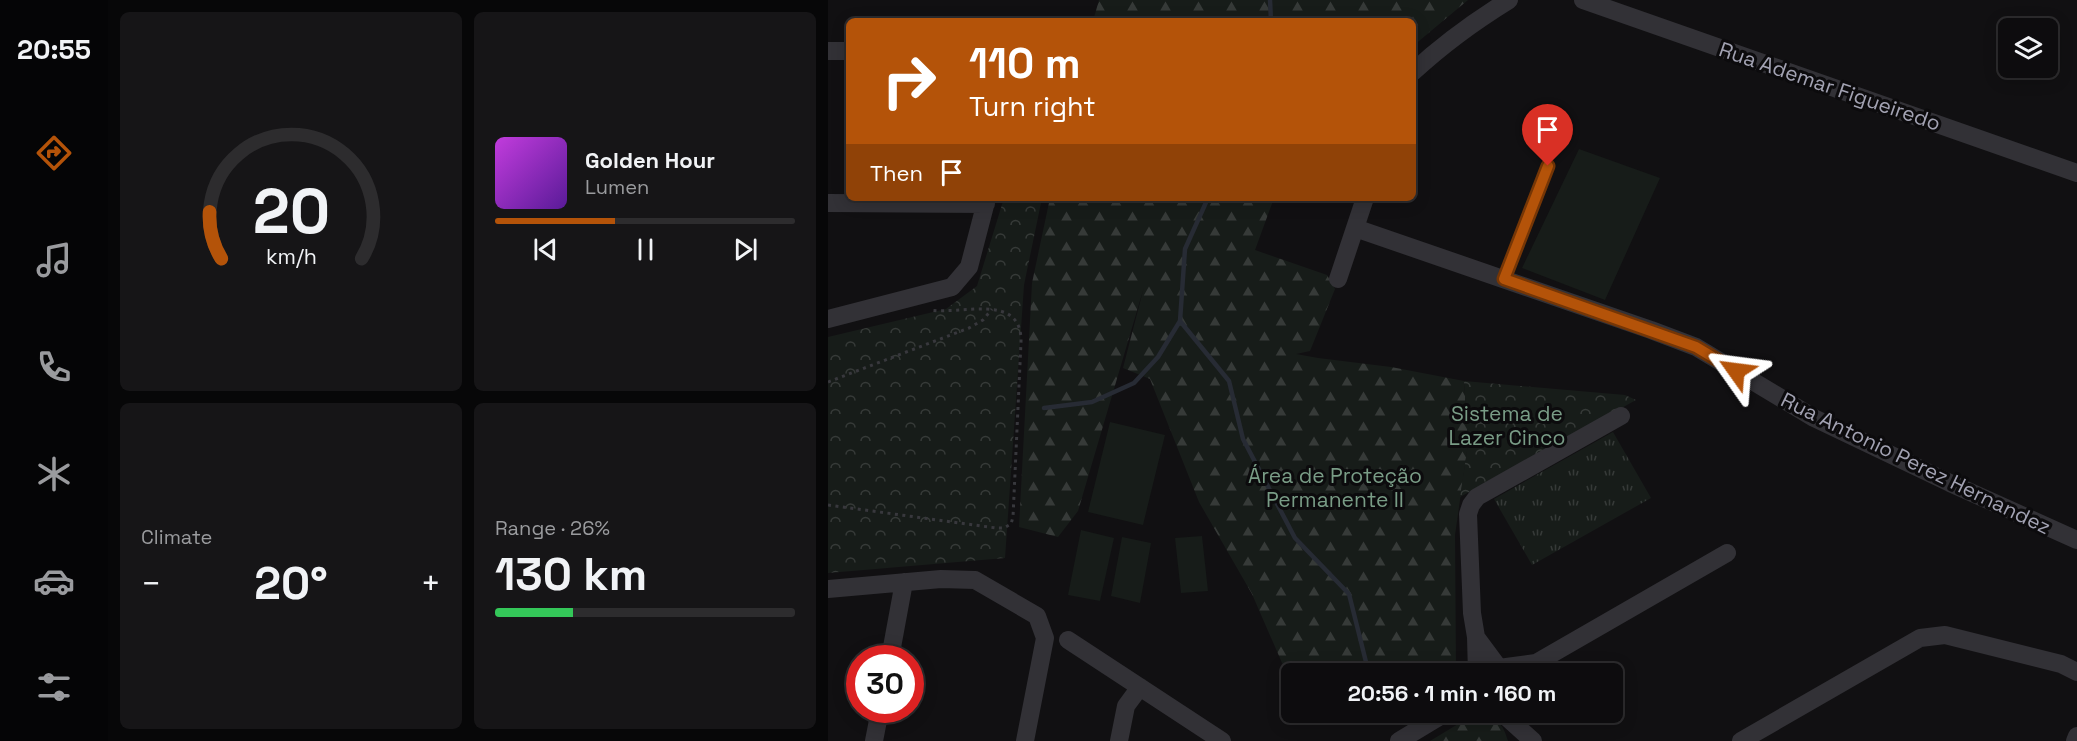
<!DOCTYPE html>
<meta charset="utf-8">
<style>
body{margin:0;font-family:"Space Grotesk",sans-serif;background:#161517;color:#f1f3f6;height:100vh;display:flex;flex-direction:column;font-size:22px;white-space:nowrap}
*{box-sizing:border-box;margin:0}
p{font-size:20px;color:#9a9b9e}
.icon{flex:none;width:33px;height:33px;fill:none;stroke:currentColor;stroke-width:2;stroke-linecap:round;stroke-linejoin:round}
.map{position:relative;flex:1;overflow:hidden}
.details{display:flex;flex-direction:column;gap:12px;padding:12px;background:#070708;width:720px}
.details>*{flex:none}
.hud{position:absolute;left:18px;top:18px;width:570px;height:183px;border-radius:9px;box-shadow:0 3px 15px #0003,0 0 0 2px #2d2c2e;background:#b45309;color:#fff;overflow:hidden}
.controls{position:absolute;left:1170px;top:18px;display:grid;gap:12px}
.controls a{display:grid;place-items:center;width:60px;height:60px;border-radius:9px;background:#0d0c0e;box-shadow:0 3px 15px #0003,0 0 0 2px #2d2c2e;font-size:30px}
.speed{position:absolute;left:18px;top:645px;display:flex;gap:12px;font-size:30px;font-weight:700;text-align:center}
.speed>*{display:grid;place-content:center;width:78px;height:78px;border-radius:50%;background:#0d0c0e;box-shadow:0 3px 15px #0003,0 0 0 2px #2d2c2e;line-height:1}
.speed .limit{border:9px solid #d22;background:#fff;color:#111}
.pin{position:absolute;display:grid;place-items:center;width:51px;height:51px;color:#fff;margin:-62px -26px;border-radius:50% 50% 50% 0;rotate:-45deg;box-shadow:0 0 6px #0007}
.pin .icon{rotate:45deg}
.me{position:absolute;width:66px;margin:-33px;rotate:301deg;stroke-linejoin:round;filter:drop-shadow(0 0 4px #0008)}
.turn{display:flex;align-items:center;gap:21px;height:126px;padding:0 24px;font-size:27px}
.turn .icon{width:78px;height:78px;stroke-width:2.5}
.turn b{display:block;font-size:42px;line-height:51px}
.then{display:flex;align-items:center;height:57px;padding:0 24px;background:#0003;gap:12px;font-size:22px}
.big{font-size:45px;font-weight:700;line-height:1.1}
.details .tile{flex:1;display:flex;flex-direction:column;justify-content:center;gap:9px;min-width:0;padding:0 21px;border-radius:9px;background:#161517}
.details .dial{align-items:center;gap:0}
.dial svg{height:156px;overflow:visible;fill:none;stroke:#2d2c2e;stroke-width:7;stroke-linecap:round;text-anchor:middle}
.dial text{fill:#f1f3f6;stroke:none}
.song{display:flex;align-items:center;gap:18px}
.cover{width:72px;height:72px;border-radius:9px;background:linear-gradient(135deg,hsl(290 70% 55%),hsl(270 70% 35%))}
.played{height:6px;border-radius:3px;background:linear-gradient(90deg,#b45309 40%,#2d2c2e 40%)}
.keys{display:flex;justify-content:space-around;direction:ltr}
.heat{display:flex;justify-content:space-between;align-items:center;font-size:33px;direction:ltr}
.charge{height:9px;border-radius:4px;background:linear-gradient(90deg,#34c759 26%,#2d2c2e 0)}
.details .tiles{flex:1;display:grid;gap:12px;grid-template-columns:repeat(2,1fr)}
.trip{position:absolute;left:453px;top:663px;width:342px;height:60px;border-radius:9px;background:#0d0c0e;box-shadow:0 3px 15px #0003,0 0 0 2px #2d2c2e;font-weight:700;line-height:60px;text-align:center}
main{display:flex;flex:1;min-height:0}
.tabs{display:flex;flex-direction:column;width:108px;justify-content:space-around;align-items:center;background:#050506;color:#9a9b9e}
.tabs .icon{width:42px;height:42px}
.tabs .current{color:#b45309}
.tabs b{font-size:27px;color:#f1f3f6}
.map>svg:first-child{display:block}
.grass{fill:url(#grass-tufts)}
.forest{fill:url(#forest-firs)}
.park{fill:url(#park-crowns)}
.pitch{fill:#171c19}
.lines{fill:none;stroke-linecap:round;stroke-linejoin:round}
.stream{stroke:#272b34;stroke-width:4.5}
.path{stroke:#38383d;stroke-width:3;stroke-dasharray:3 4.5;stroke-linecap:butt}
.lane{stroke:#323136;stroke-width:9}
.street{stroke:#323136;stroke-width:18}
.route-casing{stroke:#753606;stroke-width:15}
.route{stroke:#b45309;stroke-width:10}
.labels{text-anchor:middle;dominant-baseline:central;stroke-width:6;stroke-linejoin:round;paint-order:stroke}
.street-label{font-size:21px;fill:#a2a2b2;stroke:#0c0b0d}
.park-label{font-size:21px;fill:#799c86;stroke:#0c0b0d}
</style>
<main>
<nav class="tabs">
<b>20:55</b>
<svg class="icon current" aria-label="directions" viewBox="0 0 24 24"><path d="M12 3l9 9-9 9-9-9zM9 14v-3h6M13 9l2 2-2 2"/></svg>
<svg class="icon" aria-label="music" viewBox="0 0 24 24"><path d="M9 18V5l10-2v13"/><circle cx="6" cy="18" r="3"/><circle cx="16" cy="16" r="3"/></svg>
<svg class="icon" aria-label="phone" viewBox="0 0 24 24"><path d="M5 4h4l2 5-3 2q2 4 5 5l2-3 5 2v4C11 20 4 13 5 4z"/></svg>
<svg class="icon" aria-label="climate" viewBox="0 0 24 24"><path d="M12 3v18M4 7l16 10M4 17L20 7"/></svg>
<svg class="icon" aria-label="car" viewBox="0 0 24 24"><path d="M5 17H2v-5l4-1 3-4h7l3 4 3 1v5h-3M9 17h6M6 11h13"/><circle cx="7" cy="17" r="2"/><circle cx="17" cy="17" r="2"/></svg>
<svg class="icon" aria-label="filters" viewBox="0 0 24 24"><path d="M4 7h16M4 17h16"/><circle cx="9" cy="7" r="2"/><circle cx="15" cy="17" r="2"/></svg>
</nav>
<section class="details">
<div class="tiles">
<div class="tile dial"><svg viewBox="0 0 100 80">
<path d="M14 69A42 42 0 1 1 86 69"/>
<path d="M14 69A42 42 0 0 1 8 45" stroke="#b45309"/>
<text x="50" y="56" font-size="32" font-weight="700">20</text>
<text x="50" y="72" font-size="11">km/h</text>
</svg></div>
<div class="tile">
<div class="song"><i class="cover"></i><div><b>Golden Hour</b><p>Lumen</p></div></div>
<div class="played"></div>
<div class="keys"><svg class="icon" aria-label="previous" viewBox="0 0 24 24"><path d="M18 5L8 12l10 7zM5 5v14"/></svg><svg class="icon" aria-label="pause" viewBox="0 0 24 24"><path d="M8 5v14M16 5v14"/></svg><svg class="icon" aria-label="next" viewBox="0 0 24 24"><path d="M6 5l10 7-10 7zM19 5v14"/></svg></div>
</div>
<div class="tile"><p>Climate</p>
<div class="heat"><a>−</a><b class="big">20°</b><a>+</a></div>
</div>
<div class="tile"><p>Range · 26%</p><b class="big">130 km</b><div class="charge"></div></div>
</div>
</section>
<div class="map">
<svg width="1249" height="741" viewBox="0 0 1249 741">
<defs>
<pattern id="grass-tufts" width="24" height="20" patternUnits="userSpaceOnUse" patternTransform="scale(1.5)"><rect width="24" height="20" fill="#171c19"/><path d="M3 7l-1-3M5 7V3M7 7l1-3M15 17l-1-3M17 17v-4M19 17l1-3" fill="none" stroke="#363a38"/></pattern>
<pattern id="forest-firs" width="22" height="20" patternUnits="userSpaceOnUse" patternTransform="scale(1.5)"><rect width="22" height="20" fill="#171c19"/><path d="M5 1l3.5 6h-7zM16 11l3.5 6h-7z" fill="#363a38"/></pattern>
<pattern id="park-crowns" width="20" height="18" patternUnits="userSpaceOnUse" patternTransform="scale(1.5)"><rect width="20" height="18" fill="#171c19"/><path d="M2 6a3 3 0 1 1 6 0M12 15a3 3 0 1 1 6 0" fill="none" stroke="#363a38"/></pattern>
</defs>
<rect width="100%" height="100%" fill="#111012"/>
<path class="grass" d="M 785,432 L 823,498 L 704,565 L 666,499 Z"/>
<path class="forest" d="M 271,0 L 640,0 L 585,46 L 585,21 L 265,21 Z
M 222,198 L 446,198 L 427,250 L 499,275 L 507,289 L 482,351 L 468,354 L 490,358 L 563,367 L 636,381 L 640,444 L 627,535 L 628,673 L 565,673 C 548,659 482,670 458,672 L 424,594 L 371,502 L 322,379 L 295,368 L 316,287 L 250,511 L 230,537 L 191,527 L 204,283 Z
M 655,715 C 672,720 675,725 680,741 L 602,741 L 640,718 Z"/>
<path class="park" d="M 176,198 L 214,198 L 196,285 L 177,558 L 0,573 L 0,337 L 118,309 L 149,286 Z
M 636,381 L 797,395 L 808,400 L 632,497 L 640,444 Z"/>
<path class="pitch" d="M 751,149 L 832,178 L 777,300 L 694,268 Z
M 282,422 L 337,435 L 315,525 L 260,512 Z
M 253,530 L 286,538 L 272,601 L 240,595 Z
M 374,536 L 380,591 L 353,593 L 347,538 Z
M 294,537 L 323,543 L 312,603 L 283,596 Z"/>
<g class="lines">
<path class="stream" d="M 442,0 L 443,21
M 380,198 L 357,249 L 352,321 L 401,381 L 415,439 L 467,538 L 521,594 L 541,674
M 216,408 L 264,402 L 306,383 L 330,357 L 352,321"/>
<path class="path" d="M 0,382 L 141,328 L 155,320 L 164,309
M 0,505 L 168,528 L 176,528 L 183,524 L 185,517 L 193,342 C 194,292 133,315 102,310"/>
<path class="lane" d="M 676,279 L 720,166"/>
<path class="street" d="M 755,0 L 1249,173
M 0,51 L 21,51
M 585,72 C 614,45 647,21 681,0
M 0,203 L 158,204
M 527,228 L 823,330 L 868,347 L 986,418 L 1122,483 L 1249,540
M 510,279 L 537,198
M 0,319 L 124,287 L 141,267 L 159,198
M 0,589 L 113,579 L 147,580 L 209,616 L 217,638 L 197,741
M 648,637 L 671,668 L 708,663
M 240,640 L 394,741
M 62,658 L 76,582
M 649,674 L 648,637 L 644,613 L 640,514 L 643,505 L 649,497 L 793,416
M 699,674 L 708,663 L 899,553
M 673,712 L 705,741
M 46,741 L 52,710
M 291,741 L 298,706 L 312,687
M 571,741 L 619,712
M 913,741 L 1092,638 L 1117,635 L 1233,664 L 1249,672
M 1247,741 L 1249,736"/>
</g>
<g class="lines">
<g class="route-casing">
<path id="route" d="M 720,166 L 676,279 L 868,347 L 908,371"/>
</g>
<use href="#route" class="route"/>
</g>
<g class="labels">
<g class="street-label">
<text transform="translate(1002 86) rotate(19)">Rua Ademar Figueiredo</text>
<text transform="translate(1088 463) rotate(26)">Rua Antonio Perez Hernandez</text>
</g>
<g class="park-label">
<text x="679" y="413">Sistema de<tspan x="679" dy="24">Lazer Cinco</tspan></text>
<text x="507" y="475">Área de Proteção<tspan x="507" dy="24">Permanente II</tspan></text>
</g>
</g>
</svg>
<div class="controls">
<a><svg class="icon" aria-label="layers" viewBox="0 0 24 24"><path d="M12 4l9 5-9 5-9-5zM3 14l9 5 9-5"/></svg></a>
</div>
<div class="speed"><div class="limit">30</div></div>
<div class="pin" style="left:720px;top:166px;background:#d93025"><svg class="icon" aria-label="arrive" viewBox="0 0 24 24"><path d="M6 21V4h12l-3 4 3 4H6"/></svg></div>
<svg class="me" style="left:908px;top:371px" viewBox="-20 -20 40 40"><path d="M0-17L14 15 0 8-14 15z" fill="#b45309" stroke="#fff" stroke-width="4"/></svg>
<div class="trip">20:56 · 1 min · 160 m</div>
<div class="hud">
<div class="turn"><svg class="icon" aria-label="right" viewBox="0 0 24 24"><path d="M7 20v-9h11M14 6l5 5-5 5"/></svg><div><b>110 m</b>Turn right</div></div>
<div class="then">Then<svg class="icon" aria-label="arrive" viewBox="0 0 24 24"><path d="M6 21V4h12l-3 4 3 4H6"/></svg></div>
</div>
</div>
</main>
